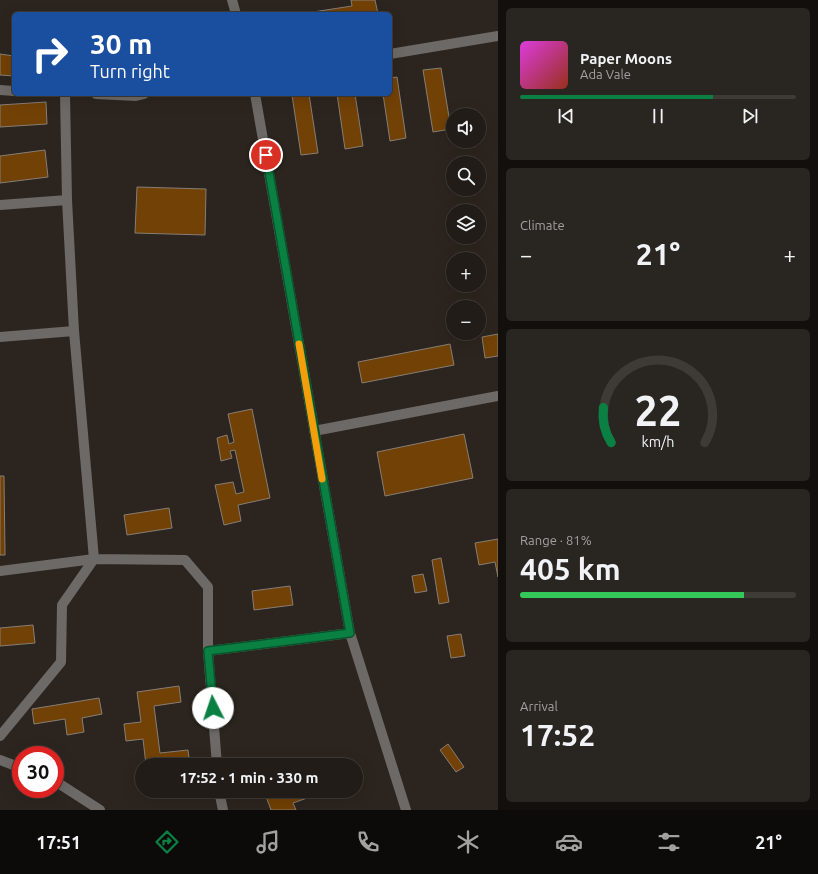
<!DOCTYPE html>
<meta charset="utf-8">
<style>
body{margin:0;font-family:Ubuntu,sans-serif;background:#292520;color:#f1f3f6;height:100vh;display:flex;flex-direction:column;font-size:15px;white-space:nowrap}
*{box-sizing:border-box;margin:0}
p{font-size:13px;color:#a2a1a1}
.icon{flex:none;width:22px;height:22px;fill:none;stroke:currentColor;stroke-width:2;stroke-linecap:round;stroke-linejoin:round}
.map{position:relative;flex:1;overflow:hidden}
.panel{display:flex;flex-direction:column;gap:8px;padding:8px;background:#120f0d;width:320px}
.panel>*{flex:none}
.guide{position:absolute;left:12px;top:12px;width:380px;height:84px;border-radius:6px;box-shadow:0 4px 16px #0002,0 0 0 1px #3e3a36;background:#1a4fa0;color:#fff;overflow:hidden}
.buttons{position:absolute;left:446px;top:108px;display:grid;gap:8px}
.buttons a{display:grid;place-items:center;width:40px;height:40px;border-radius:50%;background:#211c17;box-shadow:0 4px 16px #0002,0 0 0 1px #3e3a36;font-size:20px}
.speed{position:absolute;left:12px;top:746px;display:flex;gap:8px;font-size:20px;font-weight:700;text-align:center}
.speed>*{display:grid;place-content:center;width:52px;height:52px;border-radius:50%;background:#211c17;box-shadow:0 4px 16px #0002,0 0 0 1px #3e3a36;line-height:1}
.speed .limit{border:6px solid #d22;background:#fff;color:#111}
.pin{position:absolute;display:grid;place-items:center;width:34px;height:34px;color:#fff;margin:-17px;border:2px solid #fff;border-radius:50%;box-shadow:0 1px 4px #0007}
.me{position:absolute;width:44px;margin:-22px;rotate:356deg;stroke-linejoin:round;filter:drop-shadow(0 0 3px #0008)}
.turn{display:flex;align-items:center;gap:14px;height:84px;padding:0 12px;font-size:18px}
.turn .icon{width:52px;height:52px;stroke-width:2.5}
.turn b{display:block;font-size:28px;line-height:34px}
.big{font-size:30px;font-weight:700;line-height:1.1}
.panel .tile{flex:1;display:flex;flex-direction:column;justify-content:center;gap:6px;min-width:0;padding:0 14px;border-radius:6px;background:#292520}
.panel .dial{align-items:center;gap:0}
.dial svg{height:104px;overflow:visible;fill:none;stroke:#3e3a36;stroke-width:7;stroke-linecap:round;text-anchor:middle}
.dial text{fill:#f1f3f6;stroke:none}
.song{display:flex;align-items:center;gap:12px}
.cover{width:48px;height:48px;border-radius:6px;background:linear-gradient(135deg,hsl(300 70% 55%),hsl(10 70% 35%))}
.played{height:4px;border-radius:2px;background:linear-gradient(90deg,#0b8043 70%,#3e3a36 70%)}
.keys{display:flex;justify-content:space-around;direction:ltr}
.heat{display:flex;justify-content:space-between;align-items:center;font-size:22px;direction:ltr}
.charge{height:6px;border-radius:3px;background:linear-gradient(90deg,#34c759 81%,#3e3a36 0)}
.trip{position:absolute;left:135px;top:758px;width:228px;height:40px;border-radius:20px;background:#211c17;box-shadow:0 4px 16px #0002,0 0 0 1px #3e3a36;font-weight:700;line-height:40px;text-align:center}
.tab-bar{display:flex;height:64px;justify-content:space-around;align-items:center;background:#0d0b09;color:#a2a1a1}
.tab-bar .icon{width:28px;height:28px}
.tab-bar .on{color:#0b8043}
.tab-bar b{font-size:18px;color:#f1f3f6}
main{display:flex;flex:1;min-height:0}
.map>svg:first-child{display:block}
.building{fill:#724105;stroke:#867e76}
.lines{fill:none;stroke-linecap:round;stroke-linejoin:round}
.minor{stroke:#6d6966;stroke-width:10}
.route-casing{stroke:#07532c;stroke-width:10}
.route{stroke:#0b8043;stroke-width:7}
.slow{stroke:#f59e0b;stroke-width:7}
</style>
<main>
<div class="map">
<svg width="498" height="810" viewBox="0 0 498 810">
<rect width="100%" height="100%" fill="#2c251f"/>
<path class="building" d="M 351,0 L 375,0 L 378,14 L 314,14 L 313,12 L 352,6 Z
M 0,54 L 14,56 L 14,76 L 0,75 Z
M 441,68 L 451,129 L 433,132 L 423,70 Z
M 397,77 L 406,138 L 390,141 L 383,94 L 390,94 L 390,78 Z
M 300,94 L 309,94 L 318,153 L 301,155 L 292,95 Z
M 337,94 L 355,94 L 363,146 L 345,149 Z
M 46,102 L 47,124 L 0,127 L 0,105 Z
M 45,150 L 48,177 L 0,183 L 0,156 Z
M 137,187 L 206,189 L 205,235 L 135,233 Z
M 498,334 L 498,356 L 485,358 L 482,337 Z
M 450,344 L 454,365 L 362,383 L 358,362 Z
M 252,409 L 270,498 L 238,505 L 241,521 L 224,525 L 215,485 L 233,482 L 236,494 L 244,492 L 235,450 L 230,451 L 232,458 L 221,461 L 217,438 L 227,435 L 229,444 L 234,442 L 228,414 Z
M 464,434 L 473,478 L 385,496 L 377,452 Z
M 0,476 L 4,476 L 5,555 L 0,555 Z
M 169,508 L 172,528 L 127,535 L 124,515 Z
M 498,539 L 498,577 L 495,562 L 479,565 L 475,543 Z
M 441,558 L 449,602 L 439,604 L 432,560 Z
M 423,574 L 427,591 L 415,593 L 412,576 Z
M 290,586 L 293,605 L 254,610 L 252,591 Z
M 33,625 L 35,643 L 0,646 L 0,628 Z
M 461,634 L 465,656 L 451,658 L 447,636 Z
M 179,686 L 181,702 L 154,706 L 160,753 L 188,750 L 190,765 L 146,765 L 143,739 L 126,741 L 124,724 L 141,722 L 137,692 Z
M 99,698 L 102,714 L 82,718 L 84,732 L 67,735 L 65,719 L 34,724 L 32,709 Z
M 448,744 L 464,767 L 456,772 L 440,750 Z
M 264,791 L 327,791 L 293,803 L 296,810 L 271,810 Z"/>
<g class="lines">
<path class="minor" d="M 232,0 L 236,14
M 390,54 L 498,36
M 0,90 L 14,91
M 65,94 L 67,200
M 96,94 L 136,96 L 144,94
M 255,94 L 350,633 L 406,810
M 0,205 L 67,200 L 74,331 L 94,559 L 62,605 L 61,662 L 0,736
M 0,337 L 74,331
M 314,431 L 498,396
M 0,571 L 94,559 L 185,560 L 208,587 L 208,651 L 217,765
M 208,651 L 350,633
M 0,760 L 21,768
M 55,781 L 100,810
M 219,791 L 223,810"/>
</g>
<g class="lines">
<g class="route-casing">
<path id="route" d="M 213,708 L 208,651 L 350,633 L 266,155"/>
</g>
<use href="#route" class="route"/>
<path class="slow" d="M 299,344 L 322,479"/>
</g>
</svg>
<div class="buttons">
<a><svg class="icon" aria-label="sound" viewBox="0 0 24 24"><path d="M4 9h4l5-4v14l-5-4H4zM17 9q2 3 0 6"/></svg></a>
<a><svg class="icon" aria-label="search" viewBox="0 0 24 24"><circle cx="10" cy="10" r="6"/><path d="M15 15l6 6"/></svg></a>
<a><svg class="icon" aria-label="layers" viewBox="0 0 24 24"><path d="M12 4l9 5-9 5-9-5zM3 14l9 5 9-5"/></svg></a>
<a>+</a>
<a>−</a>
</div>
<div class="speed"><div class="limit">30</div></div>
<div class="pin" style="left:266px;top:155px;background:#d93025"><svg class="icon" aria-label="arrive" viewBox="0 0 24 24"><path d="M6 21V4h12l-3 4 3 4H6"/></svg></div>
<svg class="me" style="left:213px;top:708px" viewBox="-20 -20 40 40"><circle r="19" fill="#fff"/><path d="M0-13L10 11 0 6-10 11z" fill="#0b8043"/></svg>
<div class="trip">17:52 · 1 min · 330 m</div>
<div class="guide">
<div class="turn"><svg class="icon" aria-label="right" viewBox="0 0 24 24"><path d="M7 20v-9h11M14 6l5 5-5 5"/></svg><div><b>30 m</b>Turn right</div></div>
</div>
</div>
<section class="panel">
<div class="tile">
<div class="song"><i class="cover"></i><div><b>Paper Moons</b><p>Ada Vale</p></div></div>
<div class="played"></div>
<div class="keys"><svg class="icon" aria-label="previous" viewBox="0 0 24 24"><path d="M18 5L8 12l10 7zM5 5v14"/></svg><svg class="icon" aria-label="pause" viewBox="0 0 24 24"><path d="M8 5v14M16 5v14"/></svg><svg class="icon" aria-label="next" viewBox="0 0 24 24"><path d="M6 5l10 7-10 7zM19 5v14"/></svg></div>
</div>
<div class="tile"><p>Climate</p>
<div class="heat"><a>−</a><b class="big">21°</b><a>+</a></div>
</div>
<div class="tile dial"><svg viewBox="0 0 100 80">
<path d="M14 69A42 42 0 1 1 86 69"/>
<path d="M14 69A42 42 0 0 1 8 42" stroke="#0b8043"/>
<text x="50" y="56" font-size="32" font-weight="700">22</text>
<text x="50" y="72" font-size="11">km/h</text>
</svg></div>
<div class="tile"><p>Range · 81%</p><b class="big">405 km</b><div class="charge"></div></div>
<div class="tile"><p>Arrival</p><b class="big">17:52</b></div>
</section>
</main>
<nav class="tab-bar">
<b>17:51</b>
<svg class="icon on" aria-label="directions" viewBox="0 0 24 24"><path d="M12 3l9 9-9 9-9-9zM9 14v-3h6M13 9l2 2-2 2"/></svg>
<svg class="icon" aria-label="music" viewBox="0 0 24 24"><path d="M9 18V5l10-2v13"/><circle cx="6" cy="18" r="3"/><circle cx="16" cy="16" r="3"/></svg>
<svg class="icon" aria-label="phone" viewBox="0 0 24 24"><path d="M5 4h4l2 5-3 2q2 4 5 5l2-3 5 2v4C11 20 4 13 5 4z"/></svg>
<svg class="icon" aria-label="climate" viewBox="0 0 24 24"><path d="M12 3v18M4 7l16 10M4 17L20 7"/></svg>
<svg class="icon" aria-label="car" viewBox="0 0 24 24"><path d="M5 17H2v-5l4-1 3-4h7l3 4 3 1v5h-3M9 17h6M6 11h13"/><circle cx="7" cy="17" r="2"/><circle cx="17" cy="17" r="2"/></svg>
<svg class="icon" aria-label="filters" viewBox="0 0 24 24"><path d="M4 7h16M4 17h16"/><circle cx="9" cy="7" r="2"/><circle cx="15" cy="17" r="2"/></svg>
<b>21°</b>
</nav>
